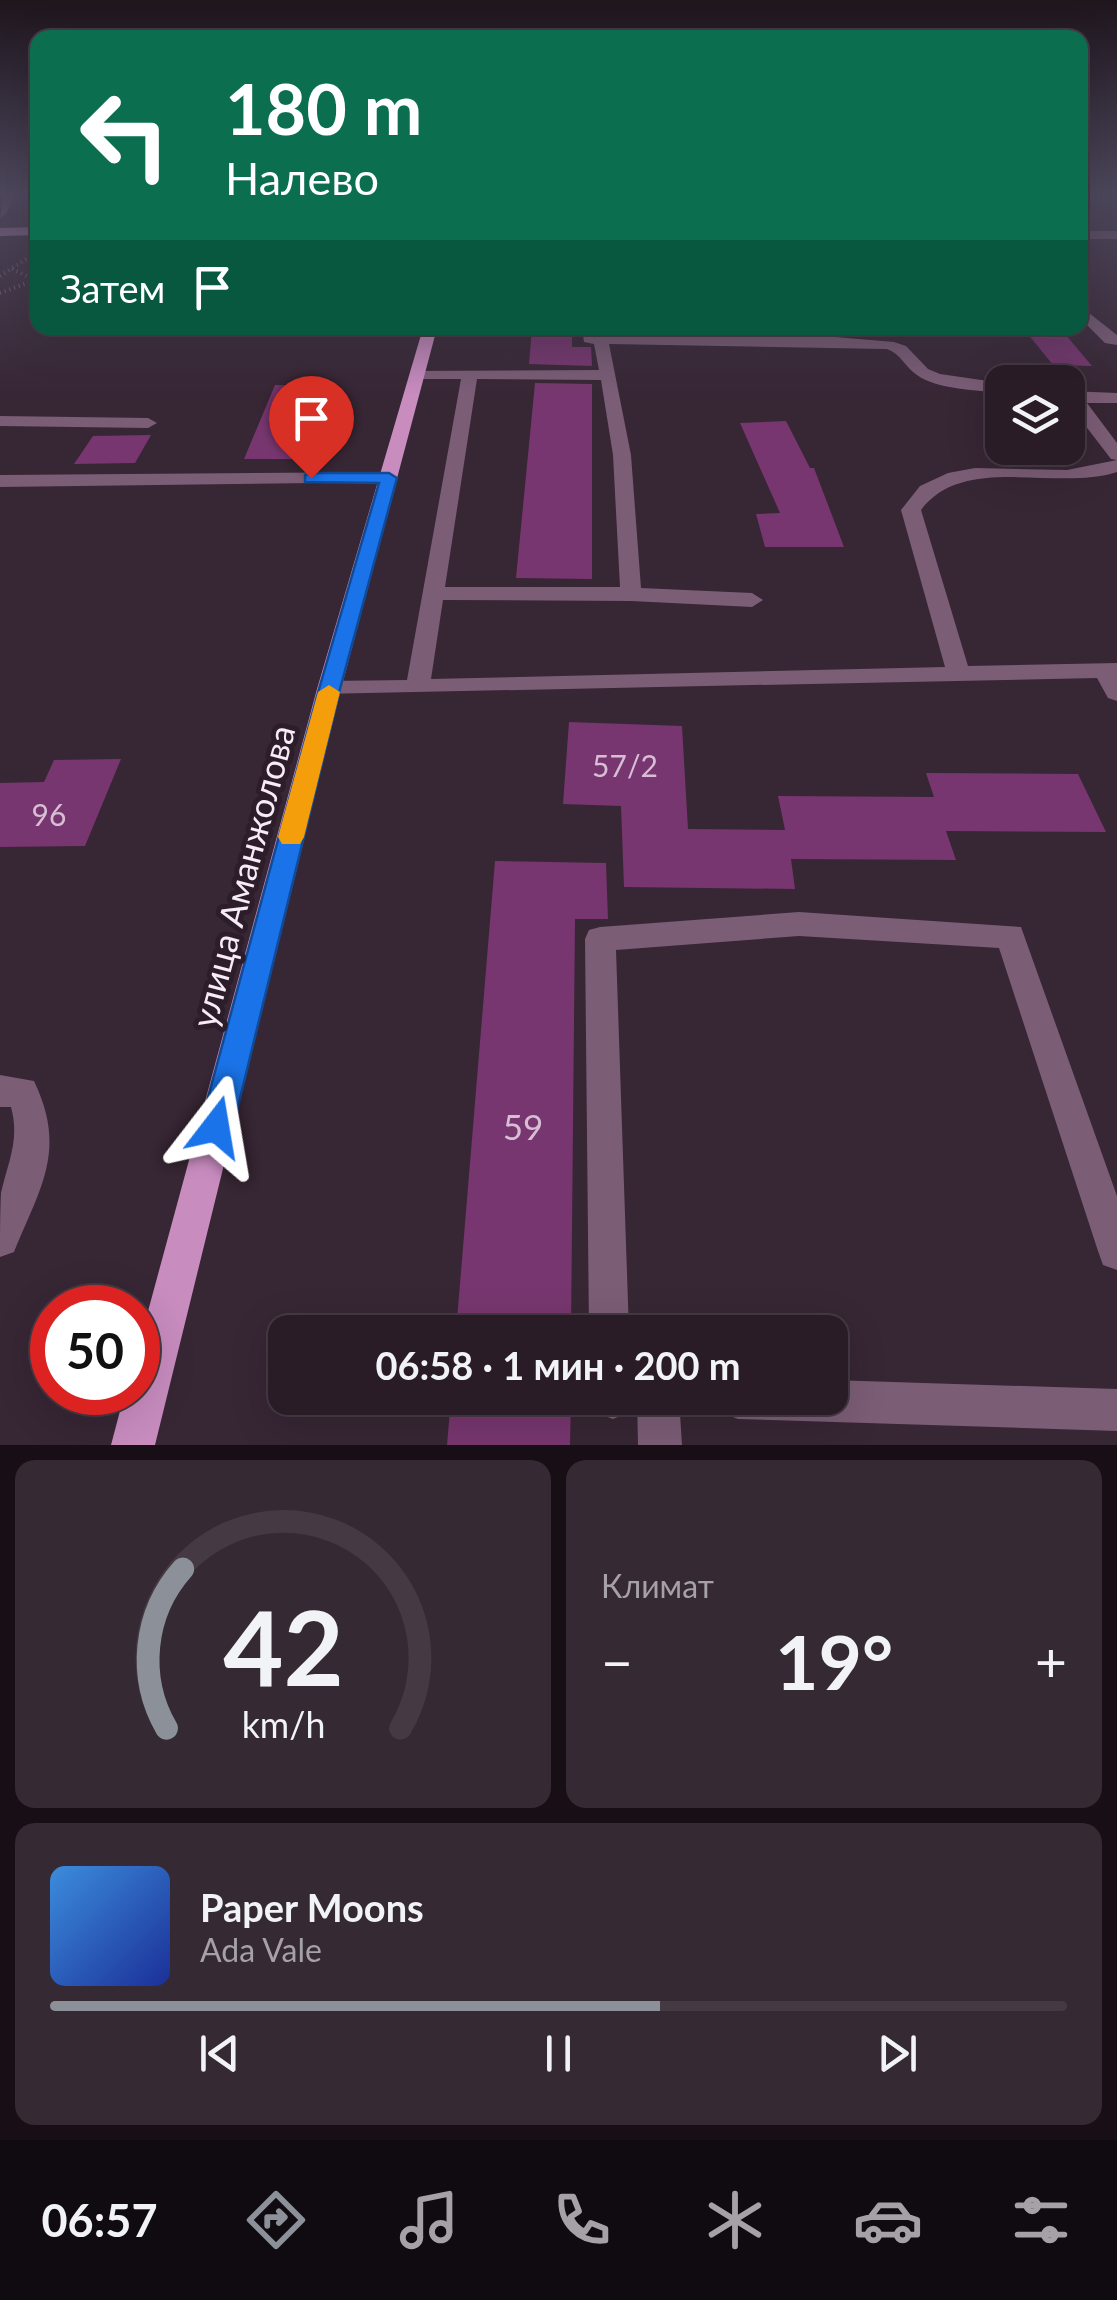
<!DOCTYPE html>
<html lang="ru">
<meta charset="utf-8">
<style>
body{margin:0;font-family:Lato,sans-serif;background:#352933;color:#f1f3f6;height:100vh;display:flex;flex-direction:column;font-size:38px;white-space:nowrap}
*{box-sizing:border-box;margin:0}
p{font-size:32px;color:#a5a1a7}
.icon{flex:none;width:55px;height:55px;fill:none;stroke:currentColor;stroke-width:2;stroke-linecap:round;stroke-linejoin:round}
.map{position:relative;height:1445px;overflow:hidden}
.drawer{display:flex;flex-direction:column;gap:15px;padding:15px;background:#170f15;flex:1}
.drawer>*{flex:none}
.guide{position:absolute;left:30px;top:30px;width:1058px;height:305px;border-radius:20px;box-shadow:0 10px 40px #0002,0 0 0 2px #453a44;background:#0b6e4f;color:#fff;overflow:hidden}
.controls{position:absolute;left:985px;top:365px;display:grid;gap:20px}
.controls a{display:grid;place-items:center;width:100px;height:100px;border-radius:20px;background:#291c27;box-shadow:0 10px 40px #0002,0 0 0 2px #453a44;font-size:50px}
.speed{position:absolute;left:30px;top:1285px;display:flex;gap:20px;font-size:50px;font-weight:700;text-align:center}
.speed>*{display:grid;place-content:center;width:130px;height:130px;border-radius:50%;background:#291c27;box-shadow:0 10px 40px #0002,0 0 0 2px #453a44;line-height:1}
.speed .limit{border:15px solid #d22;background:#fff;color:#111}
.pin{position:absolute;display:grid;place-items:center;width:85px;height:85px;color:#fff;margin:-102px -42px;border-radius:50% 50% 50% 0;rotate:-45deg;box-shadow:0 0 10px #0007}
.pin .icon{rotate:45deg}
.me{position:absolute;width:110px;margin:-55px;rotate:14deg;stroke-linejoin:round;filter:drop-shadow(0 0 8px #0008)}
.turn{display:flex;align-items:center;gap:35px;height:210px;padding:0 30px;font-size:45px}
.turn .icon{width:130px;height:130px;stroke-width:2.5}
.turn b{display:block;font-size:70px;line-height:85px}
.then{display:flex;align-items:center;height:95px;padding:0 30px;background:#0003;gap:20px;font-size:38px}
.big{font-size:75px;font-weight:700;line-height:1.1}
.drawer .tile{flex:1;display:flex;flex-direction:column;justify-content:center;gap:15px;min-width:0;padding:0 35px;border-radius:20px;background:#352933}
.drawer .dial{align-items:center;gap:0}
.dial svg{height:260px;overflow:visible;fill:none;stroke:#453a44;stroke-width:7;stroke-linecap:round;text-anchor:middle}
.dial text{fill:#f1f3f6;stroke:none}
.song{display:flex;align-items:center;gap:30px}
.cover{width:120px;height:120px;border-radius:15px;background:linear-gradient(135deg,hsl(210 70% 55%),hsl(230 70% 35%))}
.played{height:10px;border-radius:5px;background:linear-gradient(90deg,#8c9099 60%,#453a44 60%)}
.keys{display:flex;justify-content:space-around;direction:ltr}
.heat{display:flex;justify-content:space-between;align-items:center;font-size:55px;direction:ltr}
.drawer .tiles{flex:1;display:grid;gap:15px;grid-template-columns:1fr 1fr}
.tile:last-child{grid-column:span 2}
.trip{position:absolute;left:268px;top:1315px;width:580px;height:100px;border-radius:20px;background:#291c27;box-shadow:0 10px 40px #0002,0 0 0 2px #453a44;font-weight:700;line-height:100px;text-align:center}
.tabs{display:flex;height:160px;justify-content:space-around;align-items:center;background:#100b10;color:#a5a1a7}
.tabs .icon{width:70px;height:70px}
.tabs .on{color:#8c9099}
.tabs b{font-size:45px;color:#f1f3f6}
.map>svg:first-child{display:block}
.building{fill:#77366f}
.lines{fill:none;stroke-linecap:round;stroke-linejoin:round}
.path{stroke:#796a76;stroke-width:4;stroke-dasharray:1 4;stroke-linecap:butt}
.minor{fill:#7b5d76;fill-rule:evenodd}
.major{fill:#c88cbf;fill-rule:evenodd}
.route{fill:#1a73e8;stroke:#114b97;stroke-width:2.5}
.slow{fill:#f59e0b}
.labels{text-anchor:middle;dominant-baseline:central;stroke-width:10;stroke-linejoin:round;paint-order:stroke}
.number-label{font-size:30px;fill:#d7bed4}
.street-label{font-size:35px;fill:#f7ecf5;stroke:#2d1d2a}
.near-number-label{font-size:35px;fill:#d7bed4}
</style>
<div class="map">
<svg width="1117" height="1445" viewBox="0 0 1117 1445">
<rect width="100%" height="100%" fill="#372634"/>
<path class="building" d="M 532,328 L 572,328 L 572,347 L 591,347 L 592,366 L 529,364 Z
M 1023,328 L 1060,328 L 1092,366 L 1053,365 Z
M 535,383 L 592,384 L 592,579 L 516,578 Z
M 275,385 L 317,386 L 295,429 L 308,428 L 297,459 L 244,459 Z
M 786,421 L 810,468 L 814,468 L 844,547 L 765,547 L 756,514 L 780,513 L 740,423 Z
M 151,435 L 135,463 L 74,464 L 93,436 Z
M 569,722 L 682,726 L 688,829 L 785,830 L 778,796 L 934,797 L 926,773 L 1078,774 L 1106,832 L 946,831 L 956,860 L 791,859 L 795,889 L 624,887 L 621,806 L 563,804 Z
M 121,759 L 85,846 L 0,847 L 0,783 L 44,782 L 54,760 Z
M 495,861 L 606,863 L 608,919 L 575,919 L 571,1332 L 456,1332 Z
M 451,1398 L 571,1398 L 570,1445 L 447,1445 Z"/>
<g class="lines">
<path class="path" d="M 12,269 L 35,280
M 0,276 L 37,252
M 0,293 L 38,279"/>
<path class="minor" d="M 4,194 L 15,194 L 6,214 L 0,218 Z
M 1080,231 L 1117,231 L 1117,239 L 1080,239 Z
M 1080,306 L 1117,335 L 1117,345 L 1105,343 L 1080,318 Z
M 582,328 L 596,328 L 596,335 L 819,336 L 816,328 L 830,328 L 835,337 L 894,342 L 906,346 L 928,369 L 940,374 L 1002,383 L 1002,393 C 978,390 938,390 917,375 C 905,367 901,354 887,349 L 609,344 L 631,455 L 641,588 L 752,593 L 763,600 L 752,607 L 631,601 L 443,600 L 431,679 L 945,667 L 901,510 L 920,486 L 948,473 L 975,468 L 1067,470 L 1117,460 L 1117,472 C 1056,492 964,453 921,510 L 968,666 L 1117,663 L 1117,701 L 1108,698 L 1097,678 L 320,694 L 317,689 L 329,681 L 407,680 L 461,379 L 416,379 L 410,377 L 410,371 L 599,370 L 594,344 L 584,342 ZM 477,379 L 601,380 L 613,455 L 620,587 L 445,587 Z
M 1068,391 L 1117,393 L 1117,403 L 1087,403 L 1117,443 L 1117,460 L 1111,459 L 1068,403 Z
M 0,416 L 148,418 L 157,423 L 148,428 L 0,426 Z
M 389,472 L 398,478 L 396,482 L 0,487 L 0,475 Z
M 799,912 L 1021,927 L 1117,1196 L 1117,1270 L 1103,1265 L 1098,1251 L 999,948 L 799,936 L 616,950 L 629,1332 L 589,1332 L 585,939 L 589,930 L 600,927 Z
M 0,1075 L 34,1081 C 67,1150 41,1186 14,1252 L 0,1257 C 0,1237 0,1212 1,1193 C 8,1162 20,1140 11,1107 L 0,1107 Z
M 830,1380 L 1117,1389 L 1117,1431 L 738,1419 L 723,1413 L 717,1398 L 830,1398 Z
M 590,1398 L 634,1398 L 628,1413 L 613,1419 L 596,1413 Z
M 637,1398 L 679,1398 L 682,1445 L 638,1445 Z"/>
<path class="major" d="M 38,227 L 38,235 L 0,236 L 0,228 Z
M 423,328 L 437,328 L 341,689 L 155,1445 L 111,1445 L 125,1392 L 138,1392 L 138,1348 L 317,689 Z"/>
</g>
<linearGradient id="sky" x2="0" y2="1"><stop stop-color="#1e151d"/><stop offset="0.49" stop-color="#4d475c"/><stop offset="1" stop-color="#4d475c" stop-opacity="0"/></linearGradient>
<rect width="1117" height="396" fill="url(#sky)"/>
<path class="route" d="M 311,473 L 389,473 L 397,478 L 340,689 L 233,1127 L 228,1138 L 216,1142 L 205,1138 L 200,1127 L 319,689 L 379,483 L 305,482 L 305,475 Z"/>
<path class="slow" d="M 329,685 L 340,692 L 304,837 L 300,844 L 282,844 L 278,837 L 318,692 Z"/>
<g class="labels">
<g class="number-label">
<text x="625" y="765">57/2</text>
<text x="49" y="814">96</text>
</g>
<g class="street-label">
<text transform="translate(242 876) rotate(-75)">улица Аманжолова</text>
</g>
<g class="near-number-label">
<text x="523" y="1126">59</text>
</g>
</g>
</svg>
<div class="controls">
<a><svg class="icon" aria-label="layers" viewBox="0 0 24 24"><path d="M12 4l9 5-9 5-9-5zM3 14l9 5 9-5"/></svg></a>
</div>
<div class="speed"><div class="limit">50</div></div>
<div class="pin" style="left:311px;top:478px;background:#d93025"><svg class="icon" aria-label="arrive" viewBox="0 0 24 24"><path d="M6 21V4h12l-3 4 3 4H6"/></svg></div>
<svg class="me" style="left:216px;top:1127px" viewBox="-20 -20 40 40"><path d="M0-17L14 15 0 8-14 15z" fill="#1a73e8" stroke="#fff" stroke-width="4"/></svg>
<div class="trip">06:58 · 1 мин · 200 m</div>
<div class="guide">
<div class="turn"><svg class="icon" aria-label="left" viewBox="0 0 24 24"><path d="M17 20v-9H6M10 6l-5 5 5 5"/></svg><div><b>180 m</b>Налево</div></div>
<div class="then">Затем<svg class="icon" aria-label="arrive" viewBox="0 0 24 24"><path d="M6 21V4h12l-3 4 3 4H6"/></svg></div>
</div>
</div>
<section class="drawer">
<div class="tiles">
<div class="tile dial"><svg viewBox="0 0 100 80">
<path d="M14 69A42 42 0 1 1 86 69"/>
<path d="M14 69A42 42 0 0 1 19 20" stroke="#8c9099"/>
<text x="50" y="56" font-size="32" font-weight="700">42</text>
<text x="50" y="72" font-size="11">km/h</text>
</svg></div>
<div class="tile"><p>Климат</p>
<div class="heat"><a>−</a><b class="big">19°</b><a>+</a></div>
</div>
<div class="tile">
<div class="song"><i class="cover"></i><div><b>Paper Moons</b><p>Ada Vale</p></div></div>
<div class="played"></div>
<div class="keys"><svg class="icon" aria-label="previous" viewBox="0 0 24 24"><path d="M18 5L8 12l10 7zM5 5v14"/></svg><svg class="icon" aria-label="pause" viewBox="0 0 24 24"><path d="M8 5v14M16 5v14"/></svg><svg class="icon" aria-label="next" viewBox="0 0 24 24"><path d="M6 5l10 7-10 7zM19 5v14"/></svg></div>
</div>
</div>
</section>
<nav class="tabs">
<b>06:57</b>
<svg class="icon on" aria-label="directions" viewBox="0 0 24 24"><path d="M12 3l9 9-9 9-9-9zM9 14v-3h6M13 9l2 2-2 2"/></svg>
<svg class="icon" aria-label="music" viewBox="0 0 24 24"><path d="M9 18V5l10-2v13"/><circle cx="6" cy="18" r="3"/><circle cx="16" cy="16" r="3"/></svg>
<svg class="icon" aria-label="phone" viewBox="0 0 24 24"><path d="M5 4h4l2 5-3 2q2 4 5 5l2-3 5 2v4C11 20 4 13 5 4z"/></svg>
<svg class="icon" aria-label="climate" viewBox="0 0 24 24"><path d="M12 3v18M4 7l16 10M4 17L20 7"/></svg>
<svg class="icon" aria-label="car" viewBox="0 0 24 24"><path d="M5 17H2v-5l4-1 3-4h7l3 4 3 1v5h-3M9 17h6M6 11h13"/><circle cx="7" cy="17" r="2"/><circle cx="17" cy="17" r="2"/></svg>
<svg class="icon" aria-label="filters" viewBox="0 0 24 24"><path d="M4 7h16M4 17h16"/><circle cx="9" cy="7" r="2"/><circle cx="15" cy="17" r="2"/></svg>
</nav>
